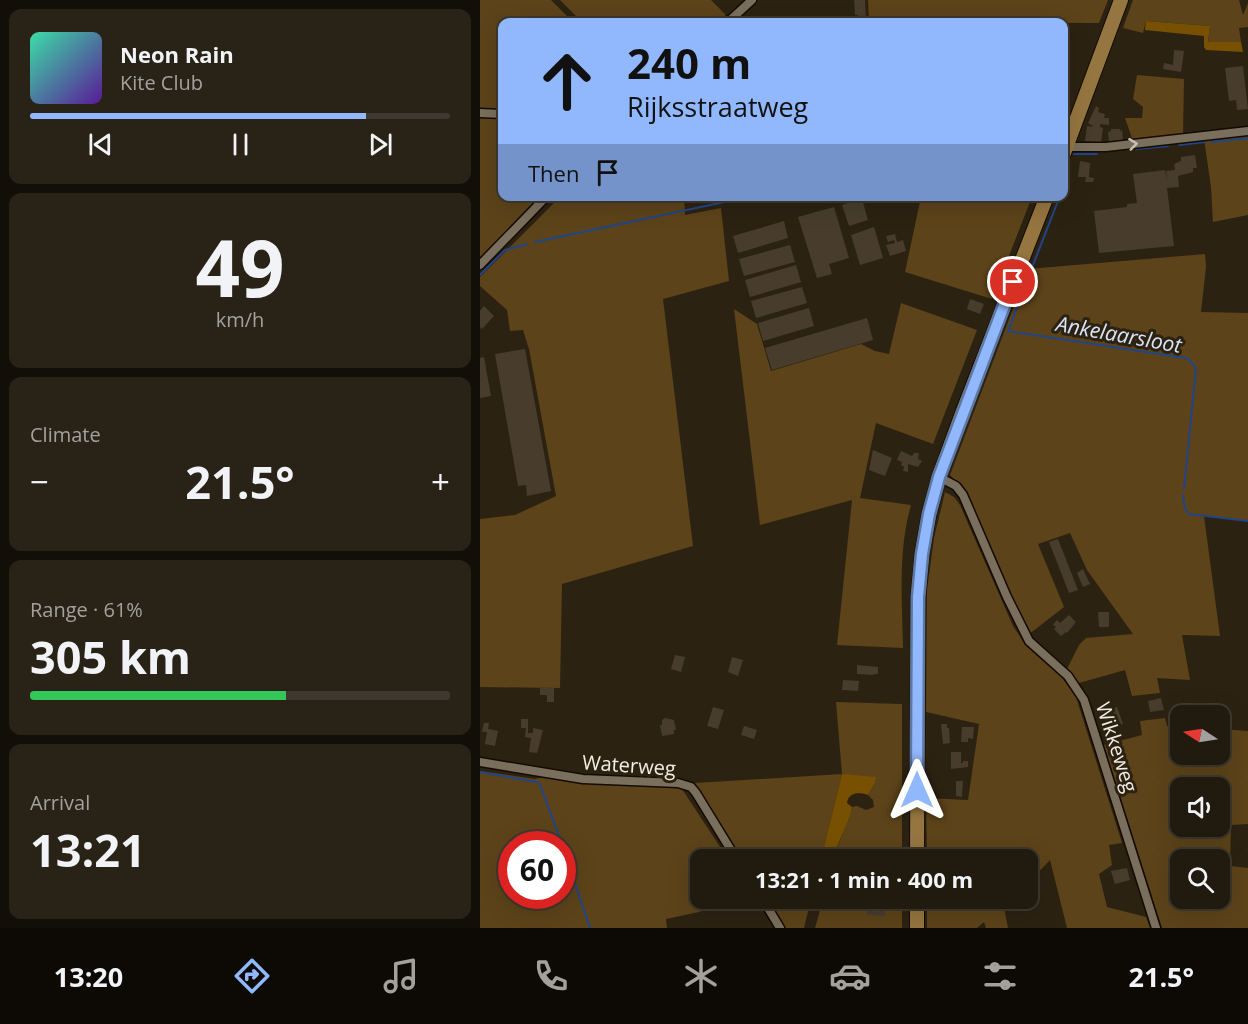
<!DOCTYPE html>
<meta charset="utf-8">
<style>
body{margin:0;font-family:"Open Sans",sans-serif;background:#292317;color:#f1f3f6;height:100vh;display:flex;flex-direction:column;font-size:22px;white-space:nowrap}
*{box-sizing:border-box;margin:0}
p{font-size:20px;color:#a2a19e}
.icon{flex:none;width:33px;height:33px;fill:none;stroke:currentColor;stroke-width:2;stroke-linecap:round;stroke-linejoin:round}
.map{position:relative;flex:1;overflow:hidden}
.panel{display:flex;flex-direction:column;gap:9px;padding:9px;background:#120e08;width:480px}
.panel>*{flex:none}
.hud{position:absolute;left:18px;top:18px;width:570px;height:183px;border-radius:12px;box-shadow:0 6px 24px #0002,0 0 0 2px #3e382e;background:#91b8fd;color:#111;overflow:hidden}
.needle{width:39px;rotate:282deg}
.tools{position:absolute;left:690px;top:705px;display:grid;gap:12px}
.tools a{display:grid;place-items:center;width:60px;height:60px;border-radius:12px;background:#211a0e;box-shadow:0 6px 24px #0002,0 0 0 2px #3e382e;font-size:30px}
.speed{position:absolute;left:18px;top:831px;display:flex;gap:12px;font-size:30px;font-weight:700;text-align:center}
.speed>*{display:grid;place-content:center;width:78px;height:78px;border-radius:50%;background:#211a0e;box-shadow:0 6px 24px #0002,0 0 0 2px #3e382e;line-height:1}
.speed .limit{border:9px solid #d22;background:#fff;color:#111}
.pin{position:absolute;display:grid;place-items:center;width:51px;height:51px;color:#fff;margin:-26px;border:3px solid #fff;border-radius:50%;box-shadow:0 2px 6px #0007}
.me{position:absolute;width:66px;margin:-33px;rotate:0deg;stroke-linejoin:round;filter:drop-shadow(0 0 4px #0008)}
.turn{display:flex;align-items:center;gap:21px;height:126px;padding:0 30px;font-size:27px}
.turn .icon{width:78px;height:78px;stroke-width:2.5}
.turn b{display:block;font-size:42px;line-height:51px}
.then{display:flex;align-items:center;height:57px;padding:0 30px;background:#0003;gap:12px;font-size:22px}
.big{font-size:45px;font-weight:700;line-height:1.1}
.panel .tile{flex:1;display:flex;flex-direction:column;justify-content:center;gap:9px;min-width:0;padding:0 21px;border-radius:12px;background:#292317}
.panel .dial{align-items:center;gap:0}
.dial b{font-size:78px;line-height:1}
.song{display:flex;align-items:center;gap:18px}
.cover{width:72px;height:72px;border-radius:9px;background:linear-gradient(135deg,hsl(160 70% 55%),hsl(270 70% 35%))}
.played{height:6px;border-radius:3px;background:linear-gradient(90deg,#91b8fd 80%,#3e382e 80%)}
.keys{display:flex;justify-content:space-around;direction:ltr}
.heat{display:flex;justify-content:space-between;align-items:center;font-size:33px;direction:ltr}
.charge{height:9px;border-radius:4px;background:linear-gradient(90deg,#34c759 61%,#3e382e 0)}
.trip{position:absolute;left:210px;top:849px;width:348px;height:60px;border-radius:12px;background:#211a0e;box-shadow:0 6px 24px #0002,0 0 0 2px #3e382e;font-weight:700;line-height:60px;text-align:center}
.menu{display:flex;height:96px;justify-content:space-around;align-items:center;background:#0d0a06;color:#a2a19e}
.menu .icon{width:42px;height:42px}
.menu .current{color:#91b8fd}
.menu b{font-size:27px;color:#f1f3f6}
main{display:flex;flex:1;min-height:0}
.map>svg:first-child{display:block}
.green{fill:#5c4319;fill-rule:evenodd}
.forest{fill:#775101}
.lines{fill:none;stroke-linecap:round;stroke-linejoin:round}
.stream{stroke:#214589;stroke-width:2}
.building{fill:#483d2d}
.minor-casing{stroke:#140b01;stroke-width:11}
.primary-casing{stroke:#140b01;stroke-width:16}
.minor{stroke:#7a6e5c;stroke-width:8}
.primary{stroke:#957540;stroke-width:14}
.oneway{stroke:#c9c0b3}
.route-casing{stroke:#5e78a4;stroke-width:15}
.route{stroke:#91b8fd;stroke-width:10}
.labels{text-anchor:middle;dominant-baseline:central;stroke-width:6;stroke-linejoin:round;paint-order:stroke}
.street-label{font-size:20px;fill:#f3ece2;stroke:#2c2212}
.water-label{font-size:21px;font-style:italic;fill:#d9e4f8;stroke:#2c2212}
</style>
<main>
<section class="panel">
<div class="tile">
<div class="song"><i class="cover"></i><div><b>Neon Rain</b><p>Kite Club</p></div></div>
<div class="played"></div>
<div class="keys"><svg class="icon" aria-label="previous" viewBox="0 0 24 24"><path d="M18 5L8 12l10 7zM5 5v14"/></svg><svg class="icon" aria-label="pause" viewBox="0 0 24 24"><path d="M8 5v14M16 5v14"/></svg><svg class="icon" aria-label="next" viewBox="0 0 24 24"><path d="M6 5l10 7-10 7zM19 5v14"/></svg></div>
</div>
<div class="tile dial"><b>49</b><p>km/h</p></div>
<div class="tile"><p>Climate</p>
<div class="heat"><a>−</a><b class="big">21.5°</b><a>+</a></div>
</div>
<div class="tile"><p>Range · 61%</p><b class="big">305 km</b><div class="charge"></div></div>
<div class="tile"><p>Arrival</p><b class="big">13:21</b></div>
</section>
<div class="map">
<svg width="768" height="928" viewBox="0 0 768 928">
<rect width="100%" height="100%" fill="#2c2212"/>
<path class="green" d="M 0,0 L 71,0 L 93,22 L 22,22 L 22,110 L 0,110 Z
M 80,0 L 231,0 L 245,14 L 245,18 L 240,22 L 102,22 Z
M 388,0 L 628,0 L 619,23 L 389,22 Z
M 653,0 L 759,0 L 763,15 L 768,3 L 768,27 L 759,28 L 761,42 L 728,43 L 730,26 L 666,21 L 663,33 L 643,28 Z
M 657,75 L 704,79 L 703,135 L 653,141 L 645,118 L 662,118 L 663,107 L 653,99 Z
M 0,118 L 22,118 L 22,196 L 64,197 L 0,262 Z
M 768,134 L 768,215 L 733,222 L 731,187 L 724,139 Z
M 80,197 L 204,197 L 205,215 L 241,208 L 249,281 L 183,299 L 213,546 L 82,584 L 80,688 L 0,687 L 0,519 L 35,515 L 76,496 L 49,349 L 43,330 L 30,331 L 27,310 L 0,286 L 0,277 Z
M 441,197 L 552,197 L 512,299 L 425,272 Z
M 725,254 L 726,267 L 721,312 L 768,313 L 768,521 L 724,516 L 740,636 L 702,635 L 710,680 L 677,678 L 680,693 L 652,696 L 645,670 L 599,683 L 587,669 L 599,645 L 606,638 L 653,634 L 607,570 L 590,533 L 558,544 L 584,607 L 548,635 L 480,485 L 470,475 L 548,269 Z
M 421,303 L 497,330 L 453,444 L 396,423 L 380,498 L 431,505 C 418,550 422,600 423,648 L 357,645 L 372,500 L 280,525 L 254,309 L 277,324 L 291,371 L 381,344 L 395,351 L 409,354 Z
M 465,492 L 474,497 L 480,505 L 533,626 L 546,646 L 582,678 L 596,697 L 642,843 L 629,845 L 632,865 L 619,874 L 627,907 L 666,917 L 670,928 L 587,928 L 570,860 L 548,883 L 548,860 L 447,859 L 446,798 L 488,800 L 499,724 L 446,712 L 447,590 L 454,538 Z
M 356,702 L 422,704 L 422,859 L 353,859 C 358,842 369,824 372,807 L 377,806 L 386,810 L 394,807 L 393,800 L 388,795 L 394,785 L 362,774 L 341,860 L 257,859 L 216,793 L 215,783 L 362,774 Z
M 685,718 L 687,726 L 700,727 L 700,754 L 740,754 L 740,729 L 768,731 L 768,824 L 751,825 L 750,866 L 768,868 L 768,928 L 682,928 L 624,745 L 662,735 L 660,721 ZM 700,788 L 740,788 L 740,826 L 700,826 ZM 700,860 L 740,860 L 740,898 L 700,898 Z
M 0,771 L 55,779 L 63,777 L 117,784 L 198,787 L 202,789 L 248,859 L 220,860 L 220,898 L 259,899 L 219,912 L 186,919 L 187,928 L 0,928 ZM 32,844 L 82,844 L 82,896 L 32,896 Z
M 281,899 L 331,899 L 324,928 L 300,928 Z
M 343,899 L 422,899 L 422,928 L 335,928 Z
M 447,899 L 532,899 L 524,907 L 528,928 L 506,928 L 504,922 L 497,928 L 447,928 Z"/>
<path class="forest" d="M 666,21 L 730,26 L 728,42 L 761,42 L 763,52 L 726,50 L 724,47 L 724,36 L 665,30 Z
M 362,774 L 396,777 L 394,785 L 388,795 C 380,792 368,792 367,803 L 372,807 C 370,823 357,842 353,859 L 341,859 Z"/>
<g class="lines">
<path class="stream" d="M 731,142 L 768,138
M 699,145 L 725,142
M 656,149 L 688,146
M 594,154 L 617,154
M 584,187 L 588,176
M 55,242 L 273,196
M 553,265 L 580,196
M 0,275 L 25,250 L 47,244
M 549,276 L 528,331 L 705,358 L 710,360 L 716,369 L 704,489
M 703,495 L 705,509 L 709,514 L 768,521
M 0,772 L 57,782 L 60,785 L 82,844
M 82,847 L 89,865
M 92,875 L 110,928"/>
</g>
<path class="building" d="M 374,0 L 385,0 L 386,22 L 378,22 L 378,15 L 375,15 Z
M 694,50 L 704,51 L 701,72 L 683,69 L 684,63 L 693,65 Z
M 763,66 L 768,109 L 757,110 L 756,100 L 749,101 L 745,68 Z
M 616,106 L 619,108 L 618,112 L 625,114 L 624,118 L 629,118 L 629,125 L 620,124 L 620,127 L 623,128 L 621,143 L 605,141 L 607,126 L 614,127 L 608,123 Z
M 631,129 L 640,129 L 640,131 L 642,130 L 643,141 L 629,142 L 628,132 L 631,131 Z
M 715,155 L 717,168 L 713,168 L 713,172 L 698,176 L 699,187 L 687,188 L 694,246 L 619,253 L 614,211 L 647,207 L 647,204 L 657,203 L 653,174 L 685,170 L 687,181 L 686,171 L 695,170 L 694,164 L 701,161 L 701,157 Z
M 600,161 L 610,163 L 609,177 L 614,178 L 613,182 L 605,182 L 606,177 L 598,177 Z
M 382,199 L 388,220 L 369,226 L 362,205 Z
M 354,207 L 369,258 L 349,264 L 352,274 L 337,278 L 318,217 Z
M 304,221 L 308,238 L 258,253 L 253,236 Z
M 394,227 L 403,258 L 380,265 L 371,235 Z
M 415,234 L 417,242 L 423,240 L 426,251 L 410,256 L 406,245 L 415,243 L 414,240 L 408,242 L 406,236 Z
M 310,245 L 315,262 L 264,276 L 259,259 Z
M 316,265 L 321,282 L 270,297 L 265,280 Z
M 322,287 L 327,303 L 276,318 L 271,301 Z
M 490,299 L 504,304 L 500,314 L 487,309 Z
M 4,306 L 14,316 L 2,329 L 0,327 L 0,311 Z
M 329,308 L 334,326 L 283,341 L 278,323 Z
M 387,318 L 393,340 L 292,370 L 285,348 Z
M 45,349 L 71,491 L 47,496 L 46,485 L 38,486 L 15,354 Z
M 4,357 L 11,396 L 0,398 L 0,358 Z
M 393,450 L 412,458 L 405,476 L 389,470 Z
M 421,451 L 432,456 L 434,453 L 439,453 L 438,459 L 442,461 L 438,467 L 428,464 L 428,472 L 423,471 L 424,467 L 421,465 L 422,462 L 417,460 Z
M 578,539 L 598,590 L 589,593 L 569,542 Z
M 603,569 L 610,584 L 603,587 L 597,573 Z
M 618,612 L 629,612 L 629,627 L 619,627 Z
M 589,615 L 596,622 L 587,633 L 586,632 L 581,636 L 574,629 L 576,627 L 573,625 L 577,620 L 580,623 Z
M 195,655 L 205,657 L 201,672 L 191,669 Z
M 252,657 L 263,660 L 258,676 L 248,672 Z
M 377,665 L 398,667 L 398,674 L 394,674 L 394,675 L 377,674 Z
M 363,680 L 379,681 L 378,691 L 362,690 Z
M 60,688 L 74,688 L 74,702 L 67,702 L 67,695 L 60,695 Z
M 681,698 L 684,710 L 670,712 L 668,701 Z
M 233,707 L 244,710 L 238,729 L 227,726 Z
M 637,707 L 643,724 L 633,727 L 628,710 Z
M 185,718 L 194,720 L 196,730 L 194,730 L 194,734 L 182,736 L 180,725 L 182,725 L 182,720 Z
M 41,719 L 48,719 L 48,733 L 53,733 L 53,728 L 63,730 L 57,753 L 49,752 L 51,738 L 45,737 L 46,728 L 41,728 Z
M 4,723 L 9,723 L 8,729 L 18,731 L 15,746 L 5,744 L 7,732 L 2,732 Z
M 461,724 L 467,724 L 467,728 L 469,728 L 470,743 L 463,744 Z
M 264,726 L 277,730 L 274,739 L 261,735 Z
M 482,727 L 494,727 L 493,739 L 488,738 L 488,742 L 481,742 Z
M 471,752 L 481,752 L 481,763 L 483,763 L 483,761 L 488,761 L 488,767 L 471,769 Z
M 476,781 L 483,781 L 482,797 L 476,796 Z
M 647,868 L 650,880 L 635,884 L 631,871 Z
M 387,902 L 392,902 L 392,905 L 405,906 L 405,916 L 387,915 Z"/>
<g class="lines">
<g class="minor-casing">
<path id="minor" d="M 248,22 L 272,0
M 0,113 L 22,114
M 586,147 L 626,147 L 768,131
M 0,265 L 67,196
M 459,477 L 476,486 L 483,495 L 527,597 L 549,641 L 588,676 L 604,700 L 676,928
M 0,762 L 103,779 L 198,783 L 211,787 L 216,793 L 257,860
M 282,898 L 300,928"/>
</g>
<g class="primary-casing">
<path id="primary" d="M 584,153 L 641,0
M 437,860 L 438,597 L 442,554 L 449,514 L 459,477 L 483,411 L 567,196
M 437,898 L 437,928"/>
</g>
<use href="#minor" class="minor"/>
<use href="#primary" class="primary"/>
</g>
<defs><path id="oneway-chevron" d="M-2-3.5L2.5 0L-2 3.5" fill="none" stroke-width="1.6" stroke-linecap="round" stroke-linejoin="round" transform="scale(1.5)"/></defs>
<use class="oneway" href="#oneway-chevron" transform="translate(653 144) rotate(-7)"/>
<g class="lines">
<g class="route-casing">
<path id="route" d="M 437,790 L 438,597 L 442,554 L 449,514 L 459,477 L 533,282"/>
</g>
<use href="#route" class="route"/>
</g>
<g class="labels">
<g class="street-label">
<text transform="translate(637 747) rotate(72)">Wikkeweg</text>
<text transform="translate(149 765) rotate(4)">Waterweg</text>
</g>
<g class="water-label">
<text transform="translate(639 334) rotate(10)">Ankelaarsloot</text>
</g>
</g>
</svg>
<div class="tools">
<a><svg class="needle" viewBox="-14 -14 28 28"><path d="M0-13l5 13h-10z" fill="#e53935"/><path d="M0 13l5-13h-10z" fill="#a2a19e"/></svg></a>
<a><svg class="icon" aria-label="sound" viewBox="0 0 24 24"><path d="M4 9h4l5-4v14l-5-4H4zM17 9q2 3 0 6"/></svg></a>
<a><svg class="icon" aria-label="search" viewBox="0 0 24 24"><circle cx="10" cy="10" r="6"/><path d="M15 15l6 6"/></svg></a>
</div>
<div class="speed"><div class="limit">60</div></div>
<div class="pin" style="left:533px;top:282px;background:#d93025"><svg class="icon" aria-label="arrive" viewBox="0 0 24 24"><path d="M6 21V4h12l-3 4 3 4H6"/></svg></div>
<svg class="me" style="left:437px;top:790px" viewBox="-20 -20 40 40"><path d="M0-17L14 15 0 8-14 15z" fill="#91b8fd" stroke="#fff" stroke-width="4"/></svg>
<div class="trip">13:21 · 1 min · 400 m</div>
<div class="hud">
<div class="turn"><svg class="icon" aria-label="ahead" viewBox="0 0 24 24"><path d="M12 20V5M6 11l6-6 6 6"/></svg><div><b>240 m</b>Rijksstraatweg</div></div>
<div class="then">Then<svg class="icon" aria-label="arrive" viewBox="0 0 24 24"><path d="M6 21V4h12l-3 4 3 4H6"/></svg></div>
</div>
</div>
</main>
<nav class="menu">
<b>13:20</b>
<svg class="icon current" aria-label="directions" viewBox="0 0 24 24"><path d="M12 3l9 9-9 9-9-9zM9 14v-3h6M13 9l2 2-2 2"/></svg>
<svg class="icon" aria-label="music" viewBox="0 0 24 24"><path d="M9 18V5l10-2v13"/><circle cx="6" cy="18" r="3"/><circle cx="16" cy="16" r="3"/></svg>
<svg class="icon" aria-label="phone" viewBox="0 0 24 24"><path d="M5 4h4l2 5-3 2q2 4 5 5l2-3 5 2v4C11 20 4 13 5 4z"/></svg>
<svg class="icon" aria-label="climate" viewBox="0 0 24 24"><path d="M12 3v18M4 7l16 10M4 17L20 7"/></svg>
<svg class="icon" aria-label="car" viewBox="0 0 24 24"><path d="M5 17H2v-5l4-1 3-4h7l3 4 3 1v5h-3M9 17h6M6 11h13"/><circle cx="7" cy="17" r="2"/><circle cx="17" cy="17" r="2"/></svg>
<svg class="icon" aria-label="filters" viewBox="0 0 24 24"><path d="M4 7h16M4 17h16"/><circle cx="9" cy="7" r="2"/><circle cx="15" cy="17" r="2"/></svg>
<b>21.5°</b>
</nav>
